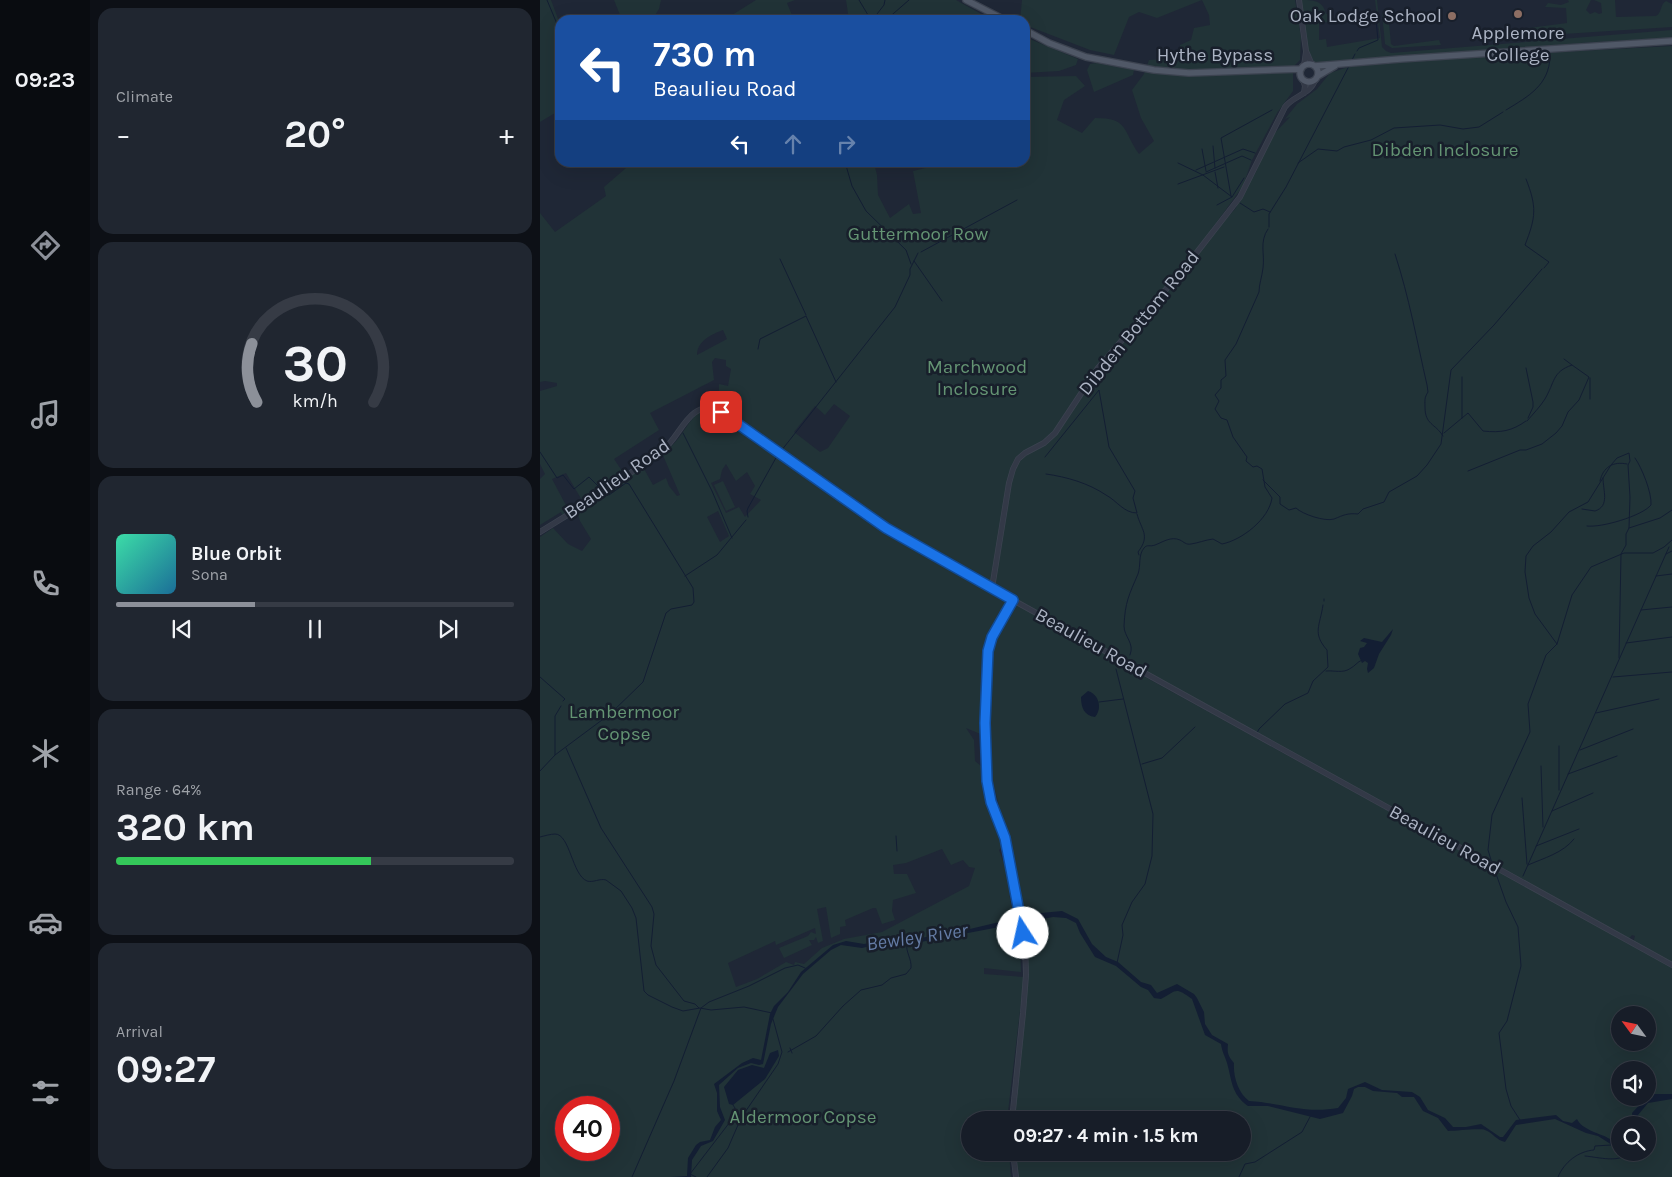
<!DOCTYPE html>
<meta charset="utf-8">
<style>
body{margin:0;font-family:Karla,sans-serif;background:#202630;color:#f1f3f6;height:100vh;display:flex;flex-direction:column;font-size:19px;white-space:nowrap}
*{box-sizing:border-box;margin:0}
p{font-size:16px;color:#9ea2a8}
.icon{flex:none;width:28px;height:28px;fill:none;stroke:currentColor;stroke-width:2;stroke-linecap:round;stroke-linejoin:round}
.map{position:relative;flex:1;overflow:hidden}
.details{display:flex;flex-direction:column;gap:8px;padding:8px;background:#0d1016;width:450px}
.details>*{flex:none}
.guide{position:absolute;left:15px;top:15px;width:475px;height:152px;border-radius:15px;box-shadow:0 5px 20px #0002,0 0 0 1px #363b45;background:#1a4fa0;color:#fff;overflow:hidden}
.needle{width:32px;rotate:303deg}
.controls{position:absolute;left:1071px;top:1006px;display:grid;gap:10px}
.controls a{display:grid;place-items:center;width:45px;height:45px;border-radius:50%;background:#171d28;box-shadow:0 5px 20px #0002,0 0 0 1px #363b45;font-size:25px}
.speed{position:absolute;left:15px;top:1096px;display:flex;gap:10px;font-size:25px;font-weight:700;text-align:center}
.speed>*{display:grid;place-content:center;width:65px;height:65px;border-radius:50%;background:#171d28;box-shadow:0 5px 20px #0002,0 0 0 1px #363b45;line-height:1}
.speed .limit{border:8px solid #d22;background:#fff;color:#111}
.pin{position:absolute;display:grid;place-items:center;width:42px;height:42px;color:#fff;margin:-21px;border-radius:10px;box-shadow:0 2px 8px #0006}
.me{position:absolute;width:55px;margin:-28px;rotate:350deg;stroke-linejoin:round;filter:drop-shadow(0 0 4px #0008)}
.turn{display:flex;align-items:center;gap:18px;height:105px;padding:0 15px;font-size:22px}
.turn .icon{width:65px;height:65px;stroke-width:2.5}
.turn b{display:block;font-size:35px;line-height:42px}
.lanes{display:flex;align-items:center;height:48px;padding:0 15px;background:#0003;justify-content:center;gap:25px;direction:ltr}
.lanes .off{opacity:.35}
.big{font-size:38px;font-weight:700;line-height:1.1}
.details .tile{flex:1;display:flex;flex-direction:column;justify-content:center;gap:8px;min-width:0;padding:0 18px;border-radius:15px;background:#202630}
.details .dial{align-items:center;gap:0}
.dial svg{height:130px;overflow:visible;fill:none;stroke:#363b45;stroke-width:7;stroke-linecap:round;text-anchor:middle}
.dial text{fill:#f1f3f6;stroke:none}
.song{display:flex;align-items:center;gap:15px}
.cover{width:60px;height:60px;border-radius:8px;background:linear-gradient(135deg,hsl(160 70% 55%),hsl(200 70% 35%))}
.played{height:5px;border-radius:2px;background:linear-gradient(90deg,#8c9099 35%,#363b45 35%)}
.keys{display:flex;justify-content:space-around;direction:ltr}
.heat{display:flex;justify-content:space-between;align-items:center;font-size:28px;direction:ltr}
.charge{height:8px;border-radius:4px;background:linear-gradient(90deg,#34c759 64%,#363b45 0)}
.trip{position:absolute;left:421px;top:1111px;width:290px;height:50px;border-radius:25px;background:#171d28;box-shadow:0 5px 20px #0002,0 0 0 1px #363b45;font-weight:700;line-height:50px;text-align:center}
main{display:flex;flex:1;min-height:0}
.dock{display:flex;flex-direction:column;width:90px;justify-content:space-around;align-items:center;background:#090c10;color:#9ea2a8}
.dock .icon{width:35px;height:35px}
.dock .active{color:#8c9099}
.dock b{font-size:22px;color:#f1f3f6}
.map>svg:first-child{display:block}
.green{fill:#213337;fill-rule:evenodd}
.water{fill:#131e33}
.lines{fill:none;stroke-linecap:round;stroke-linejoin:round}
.stream{stroke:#131e33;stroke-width:1}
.minor-casing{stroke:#3c4350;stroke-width:6}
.major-casing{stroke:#3c4350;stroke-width:8}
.minor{stroke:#333947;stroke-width:4.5}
.major{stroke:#505867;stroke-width:5.5}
.route-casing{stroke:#114b97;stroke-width:12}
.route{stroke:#1a73e8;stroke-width:9}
.education-dot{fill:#8d6e63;stroke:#181f2b;stroke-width:2}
.labels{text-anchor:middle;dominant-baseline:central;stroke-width:5;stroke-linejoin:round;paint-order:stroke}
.poi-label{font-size:19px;fill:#acb4c4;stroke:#181f2b;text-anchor:end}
.street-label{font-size:19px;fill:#acb4c4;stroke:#181f2b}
.park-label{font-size:19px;fill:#649473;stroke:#181f2b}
.water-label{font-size:20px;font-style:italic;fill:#647ba4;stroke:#181f2b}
</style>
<main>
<nav class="dock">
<b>09:23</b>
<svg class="icon active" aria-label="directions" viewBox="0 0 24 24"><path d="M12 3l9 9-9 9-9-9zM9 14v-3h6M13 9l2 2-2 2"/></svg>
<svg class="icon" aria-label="music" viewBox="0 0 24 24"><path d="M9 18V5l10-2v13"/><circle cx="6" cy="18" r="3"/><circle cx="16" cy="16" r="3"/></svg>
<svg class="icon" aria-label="phone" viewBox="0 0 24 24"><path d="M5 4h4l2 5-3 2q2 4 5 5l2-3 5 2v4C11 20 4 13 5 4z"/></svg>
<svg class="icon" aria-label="climate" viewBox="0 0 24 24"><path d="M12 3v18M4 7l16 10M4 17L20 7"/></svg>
<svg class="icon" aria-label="car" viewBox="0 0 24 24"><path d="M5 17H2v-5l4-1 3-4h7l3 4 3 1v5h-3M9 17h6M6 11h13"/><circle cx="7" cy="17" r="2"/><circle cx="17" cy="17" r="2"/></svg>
<svg class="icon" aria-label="filters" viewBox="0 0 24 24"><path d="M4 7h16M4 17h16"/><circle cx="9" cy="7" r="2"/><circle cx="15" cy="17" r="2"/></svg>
</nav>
<section class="details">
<div class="tile"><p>Climate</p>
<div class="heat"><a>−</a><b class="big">20°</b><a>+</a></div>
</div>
<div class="tile dial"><svg viewBox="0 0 100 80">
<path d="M14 69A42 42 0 1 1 86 69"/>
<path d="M14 69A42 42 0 0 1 11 33" stroke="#8c9099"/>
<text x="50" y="56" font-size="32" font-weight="700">30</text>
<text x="50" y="72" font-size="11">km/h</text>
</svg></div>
<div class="tile">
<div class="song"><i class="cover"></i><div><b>Blue Orbit</b><p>Sona</p></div></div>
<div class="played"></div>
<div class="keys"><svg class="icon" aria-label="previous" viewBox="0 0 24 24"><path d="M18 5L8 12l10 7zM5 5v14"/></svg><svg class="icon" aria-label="pause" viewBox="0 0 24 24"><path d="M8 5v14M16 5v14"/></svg><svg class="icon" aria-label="next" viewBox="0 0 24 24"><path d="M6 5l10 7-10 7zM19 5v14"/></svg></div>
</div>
<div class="tile"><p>Range · 64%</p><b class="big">320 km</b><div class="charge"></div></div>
<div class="tile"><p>Arrival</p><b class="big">09:27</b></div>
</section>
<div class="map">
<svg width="1132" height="1177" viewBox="0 0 1132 1177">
<rect width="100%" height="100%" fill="#1f2736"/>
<path class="green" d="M 0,0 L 11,0 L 20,24 L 20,110 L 0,122 Z
M 74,0 L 121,0 L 119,9 L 112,20 L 82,20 Z
M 216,0 L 255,0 L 247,3 L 254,20 L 184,20 Z
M 306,0 L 416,0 L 452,20 L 309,20 Z
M 482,0 L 662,0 L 617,18 L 599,12 L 589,17 L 574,55 L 550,50 L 485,25 L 485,20 L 480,20 Z
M 662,0 L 755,0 L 761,37 L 760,60 L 753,67 L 753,91 L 737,113 L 712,160 L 703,186 L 671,230 L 674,232 L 696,208 L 697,203 L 716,172 L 730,138 L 750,117 L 745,119 L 757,104 L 777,89 L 790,73 L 808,67 L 913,58 L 1132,46 L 1132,964 L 1093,943 L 1095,936 L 1092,935 L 1088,940 L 547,640 L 550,646 L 568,654 L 598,673 L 1132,967 L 1132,1177 L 478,1177 L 475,1153 L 702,1152 L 702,1120 L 474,1120 L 485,1019 L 488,950 L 469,846 L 453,782 L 450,738 L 426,728 L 434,740 L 435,761 L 441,766 L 454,819 L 462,839 L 462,847 L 459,850 L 467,872 L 470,899 L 480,938 L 481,972 L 444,968 L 444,974 L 484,977 L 467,1120 L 430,1120 L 430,1152 L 469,1153 L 471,1177 L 0,1177 L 0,537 L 13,528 L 28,544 L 42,551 L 51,539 L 40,521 L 37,512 L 103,467 L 113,485 L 126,478 L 129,486 L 137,496 L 140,495 L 122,453 C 143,441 144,423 162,410 C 183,413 203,432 220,443 L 223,442 L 261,471 L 267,477 L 272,474 L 179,407 L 179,384 L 188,386 L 191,369 L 186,366 L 186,360 L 175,358 L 172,362 L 174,380 L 110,413 L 119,430 L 74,459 L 84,474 L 43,502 L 26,473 L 12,479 L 29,511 L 22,515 L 21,512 L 0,525 L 0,479 L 5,474 L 0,464 L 0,391 L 17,386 L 17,383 L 5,381 L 0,382 L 0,213 L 15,232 L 66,196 L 64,187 L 93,162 L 334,163 L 337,175 L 338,195 L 350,218 L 369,204 L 373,214 L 381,213 L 373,171 L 398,165 L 396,163 L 485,162 L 485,77 L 536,76 L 545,86 L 524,100 L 517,120 L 542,133 L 555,118 C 589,118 582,130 599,154 L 614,141 L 601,118 L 592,90 L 604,74 L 609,60 L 639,58 L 640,45 L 651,40 L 654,28 L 670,25 L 669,15 ZM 183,330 L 187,339 L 157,355 C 157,341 172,334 183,330 ZM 294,404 L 310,416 L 288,448 L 280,452 L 254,432 L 275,406 L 285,415 ZM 186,464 L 196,481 L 207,472 L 215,486 L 210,494 L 221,500 L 205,517 L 199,507 L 186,513 L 171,483 L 180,479 L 182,470 ZM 178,511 L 189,536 L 180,542 L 167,517 ZM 402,849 L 411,865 L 423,860 L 429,867 L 435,868 L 429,886 L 342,932 L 304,939 L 282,948 L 264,964 L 255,962 L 254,965 L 246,962 L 217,979 L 196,987 L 188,963 L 231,943 L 235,941 L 236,945 L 275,928 L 276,934 L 271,932 L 268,936 L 239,948 L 244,958 L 272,945 L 269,940 L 274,940 L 276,937 L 278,943 L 283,941 L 277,909 L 286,907 L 291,938 L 300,934 L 300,927 L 306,926 L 305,920 L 333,908 L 336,908 L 342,924 L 355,920 L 352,911 L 353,900 L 376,893 L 367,874 L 354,874 L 353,865 L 366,863 ZM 1080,1015 L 1108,1015 L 1108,1042 L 1080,1042 ZM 1080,1070 L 1108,1070 L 1108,1098 L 1080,1098 ZM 26,1108 L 69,1108 L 69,1150 L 26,1150 ZM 1080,1125 L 1108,1125 L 1108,1152 L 1080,1152 Z
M 760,0 C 773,0 783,0 786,14 L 790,14 L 791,21 L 779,24 L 779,40 L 786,39 L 787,47 L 840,38 L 835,0 L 837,0 L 842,47 L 846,51 L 851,53 L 1132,30 L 1132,38 L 1054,42 L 777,64 C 765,56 763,15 760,0 Z
M 1019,0 L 1051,0 L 1046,10 L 1050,14 L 1055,12 L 1059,14 L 1062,13 L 1061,3 L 1054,0 L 1075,0 L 1076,17 L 1116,16 C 1122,13 1120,4 1126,1 L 1132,4 L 1132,27 L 992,36 L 989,28 L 1027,23 L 1026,8 L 1005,7 L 1008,3 L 1021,5 L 1029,2 L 1028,0 Z
M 842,13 L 848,13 L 851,44 L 854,46 L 899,40 L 901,45 L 852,48 L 845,44 Z
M 485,37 L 538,59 L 536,65 L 519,71 L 485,73 Z
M 556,63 L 594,70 L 593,75 L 554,92 L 547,70 L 550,64 Z
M 183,481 L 195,507 L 186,511 L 174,485 Z"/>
<path class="water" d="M 853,629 L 851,635 L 839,654 L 834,668 L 828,673 L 827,669 L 828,663 L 825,661 L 822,663 L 818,654 L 820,648 L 824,647 L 827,643 L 820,641 L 824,638 L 842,642 Z
M 548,691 C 560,695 562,709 555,717 C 544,716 541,707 541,697 Z
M 522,911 L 538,919 L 552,944 L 566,957 L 578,962 L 601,982 L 611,985 L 617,993 L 637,984 L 654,994 L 657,998 L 664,1012 L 665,1024 L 672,1035 L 688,1044 C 687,1053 688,1056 694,1063 C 693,1076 698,1093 709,1101 C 742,1103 764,1114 798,1108 L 806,1098 L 808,1089 L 825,1082 L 842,1090 L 872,1092 L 880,1097 L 888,1110 L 905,1118 L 913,1127 L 926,1127 L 941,1124 L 960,1137 L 963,1137 L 976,1120 L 1016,1115 L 1023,1121 L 1032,1123 L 1037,1119 C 1042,1130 1060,1133 1070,1139 C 1074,1140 1077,1144 1080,1146 L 1080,1150 L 1058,1136 L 1046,1133 L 1015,1119 L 976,1125 L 965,1142 C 956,1140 953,1133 945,1130 C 939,1128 917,1131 908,1131 L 898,1118 L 883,1111 L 874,1097 L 862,1097 L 857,1093 L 833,1091 L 825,1087 L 818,1087 L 814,1089 L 812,1096 L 803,1113 L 780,1119 L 728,1106 L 708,1106 C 691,1094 692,1080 687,1063 C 685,1056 682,1052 681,1044 L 665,1035 L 652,999 C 634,986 637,991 621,999 L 614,998 L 608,990 L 601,987 L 576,966 L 555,957 L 540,933 L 536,923 L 526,918 L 513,917 L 370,944 L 347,942 L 322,948 L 301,945 L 291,950 L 263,974 L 238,1007 L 231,1024 L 223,1064 L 219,1065 L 211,1063 L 198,1068 L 179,1085 L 180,1107 L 185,1120 L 173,1141 L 161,1146 L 152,1160 L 151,1177 L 131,1177 L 147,1176 L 148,1158 L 156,1145 L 160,1142 L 170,1140 L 175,1127 L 181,1120 L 177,1111 L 177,1093 L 174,1084 L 202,1063 L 213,1058 L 221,1060 L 230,1014 L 234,1006 L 248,992 L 261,972 L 293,945 L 306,941 L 324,944 L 349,939 L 373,939 L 413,933 L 472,919 L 480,915 Z
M 238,1050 L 239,1056 L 225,1079 L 193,1105 L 189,1104 L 184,1087 L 198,1070 L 212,1065 L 224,1068 L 230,1053 Z
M 1113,1094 L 1132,1094 L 1132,1099 L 1108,1103 L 1098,1115 L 1102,1125 L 1096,1125 L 1093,1121 L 1092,1113 L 1106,1098 Z"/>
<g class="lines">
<path class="stream" d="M 7,0 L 20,31
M 319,0 L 328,15 L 337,20
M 337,19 L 337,14 L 344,5 L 345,0
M 346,20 L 369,0
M 817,51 L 819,48 L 838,40 L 836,20
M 812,60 L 815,54
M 966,110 C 989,96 1009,85 1010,57
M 673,146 L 675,168
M 662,149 L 666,171
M 305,162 L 312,186 L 326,211 L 366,250 L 371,264
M 638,163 L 663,175 L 692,197 L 704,178
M 758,163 L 778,149 L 797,151 L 804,147 L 831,140 L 854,128 L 900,125 L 923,129 L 939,127 L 963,112
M 656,170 L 703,149 L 715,153
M 666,172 L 702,156 L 711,160
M 675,172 L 678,188
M 986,179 C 997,207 996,217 985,245 L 1009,262 L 1004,268
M 638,184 L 684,167
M 691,196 L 681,138 L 732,110
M 700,203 L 714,212 L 723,209 L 730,212
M 677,205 L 692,197
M 729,227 L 729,214 L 746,187 L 809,66
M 381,252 L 477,200
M 855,254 C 869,297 877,341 887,385 L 888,392 C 884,398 885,401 885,407 C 885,425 895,423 903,436
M 240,259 L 266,315
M 374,261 L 402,301
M 218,349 L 220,339 L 266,316 L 296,382
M 1024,359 L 1032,365
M 986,368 L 993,402 L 993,407 L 988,418
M 1050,378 L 1050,399
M 922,418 L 922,377
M 143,433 L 172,491 L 192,538
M 904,433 L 928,413 L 943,431 C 961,433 972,431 986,421
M 241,451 L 355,307 L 370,275 L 370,269 L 378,253
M 0,452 L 17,478 L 23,475 L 34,489 L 49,477 L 62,490
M 505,457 L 559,390 L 569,447 L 595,491 L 593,498 L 597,513 C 584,513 577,501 566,495 C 548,483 527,477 506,474
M 928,471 L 980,450 L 986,450 L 1002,444 L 1016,433 L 1022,426 L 1028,412 L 1039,400 L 1049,377 L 1032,365 C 1012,372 1015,382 1005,399 C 1000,407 993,414 987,421
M 723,480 L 740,497 L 740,504 L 749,510 L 756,508 C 762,514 785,522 794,519 C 804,515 807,513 818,514 L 823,509 L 844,502 L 849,492 L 877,476 L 887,465 L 901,444 L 911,370 L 954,325 L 1002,269
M 1060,481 C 1063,467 1073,461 1087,464
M 1042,509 L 1055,511 C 1070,506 1063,491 1063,478
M 597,514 C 601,530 611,535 598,552 L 599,555
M 208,517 L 207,511 L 208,508 L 237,456
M 1047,526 C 1061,528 1102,516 1111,505 C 1112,493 1102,468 1095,458
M 1089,528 L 1120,518 L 1132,510
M 1126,554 L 1132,551
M 145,576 L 177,555 L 206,520
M 1116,576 L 1132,574
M 784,601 L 784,599
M 1101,610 L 1132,607
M 1086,643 L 1132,637
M 1017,644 L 995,614 L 989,598 L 985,572 L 986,556 L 993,546 L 1011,532 L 1029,512 L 1048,502 L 1071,465 L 1077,458 L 1089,453 L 1090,461 L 1088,465 L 1090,497 L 1089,528 L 1086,534 L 1086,545 L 1081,554 L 1079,658
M 590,655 C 595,643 584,637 584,626 C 585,602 589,595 598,574 C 601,566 598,555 604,548 C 607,544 610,547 615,545 C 623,542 631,536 640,540 C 644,542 646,545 651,544 C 658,543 665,540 673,539 L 682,544 C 702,540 729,519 732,498 L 725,487 L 722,469 L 717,466 L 713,467 L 706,461 L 707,457 L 693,437 L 687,420 L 681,418 L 675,409 L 679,401 L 675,395 L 681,388 L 681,380 L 686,376 L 685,360 L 696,344 L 719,292 C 719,284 722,277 723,268 C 725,254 719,242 728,229
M 576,669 L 613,814 L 612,856 L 605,884 L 592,902 L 582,925 L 583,935 L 577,963
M 786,671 C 794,670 803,674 811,668 C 815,666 817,662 822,660
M 0,677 L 25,699 L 23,701
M 1073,677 L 1132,672
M 559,702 L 583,699
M 1056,713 L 1119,699
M 717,733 L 719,729 L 745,704 L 768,693 L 773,681 L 788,667 L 787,650 C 772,633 780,626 783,605
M 1019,746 L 1019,790
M 26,748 L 61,828 L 112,907 L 114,914 L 111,946 L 116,965 L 144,1001 L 155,1004 L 159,1008
M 1040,750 L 1093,729
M 15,755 L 70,714 L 103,682 L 126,613 L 131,609 L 152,605 L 154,602 L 153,588 L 89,484 L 86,483 L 69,495 L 67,493
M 602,764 L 622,758 L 655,727
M 1001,766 L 1003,827
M 0,771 L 15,755 L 15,716 L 21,706
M 1028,774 L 1077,756
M 982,798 L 987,864
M 1012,811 L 1053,793
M 356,836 L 357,851
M 0,837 C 4,836 11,834 15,834 C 30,834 32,875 47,881 C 53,883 60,878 66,880 L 81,891 L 92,908 L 96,918 L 104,991 L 108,995 L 132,1007 L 143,1011 L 160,1008 L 171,1010 L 204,1007 L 232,1013
M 996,846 L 1039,829
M 952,863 L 948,850 L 952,815 L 990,732 L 988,704 L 1006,655 L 1017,644 L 1032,595 L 1051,567 L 1084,553 L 1113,553 L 1124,547 L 1132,540
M 988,865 C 1004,858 1023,853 1034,839
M 955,871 L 966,902 L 978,927 L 981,966 L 967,1021 L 959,1033 L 966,1089 L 971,1106 L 980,1120
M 983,876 L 1129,547
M 250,1048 L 252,1053
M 248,1052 L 276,1036 L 303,1006 L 321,990 L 342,985 L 351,978 L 366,974 L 371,968 C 372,959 365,951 367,944
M 1045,1156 C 1058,1157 1081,1164 1089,1152
M 92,1177 L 134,1081 L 161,1008 L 169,1002 L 209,986 L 245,968 L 258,965 L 265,968
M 156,1177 L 150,1174 L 193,1118 L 195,1108 L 193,1105
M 167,1177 L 188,1148 L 201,1118 L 238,1064 L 242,1052 L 233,1019
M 699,1177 L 705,1164 L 715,1162 L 762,1132 L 771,1115
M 1018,1177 C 1024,1162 1039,1151 1054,1150 L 1055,1146 L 1071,1145"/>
<g class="minor-casing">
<path id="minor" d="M 759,0 L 766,51 L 772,65
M 764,66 L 766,52
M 763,80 L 765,86 L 764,93
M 0,532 L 55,498 L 123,450 C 141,436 149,400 177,410 L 333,520 L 370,543 L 1132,965
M 452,588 L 469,483 L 473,469 L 478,459 L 485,453 L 504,443 L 515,433 L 558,368 L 647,265 L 700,197 L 745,107 C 753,96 771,94 775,80
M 472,1120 L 483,1013 L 486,975 L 485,944 L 470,862 L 447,781 L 445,723 L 449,645 L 473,600
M 473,1152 L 476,1177"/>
</g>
<g class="major-casing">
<path id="major" d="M 426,0 L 465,20
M 485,30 L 509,43 L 546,57 L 614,70 L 649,73 L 761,69
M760 73a9 9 0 1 1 18 0a9 9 0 1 1-18 0Z
M 775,66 L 860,59 L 1132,41
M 778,76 L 795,66"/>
</g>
<use href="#minor" class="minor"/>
<use href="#major" class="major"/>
</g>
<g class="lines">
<g class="route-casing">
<path id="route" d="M 181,412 L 346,528 L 473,600 L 452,637 L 448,651 L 445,723 L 447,781 L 451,802 L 465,838 L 483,933"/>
</g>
<use href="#route" class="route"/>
</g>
<g class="education-dot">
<circle cx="978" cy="14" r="5"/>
<circle cx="912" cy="16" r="5"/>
</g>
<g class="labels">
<g class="poi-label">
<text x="902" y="16">Oak Lodge School</text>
<text x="978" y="33" text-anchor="middle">Applemore<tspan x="978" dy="22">College</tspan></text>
</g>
<g class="street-label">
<text x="675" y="55">Hythe Bypass</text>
<text transform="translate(599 323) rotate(-51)">Dibden Bottom Road</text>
<text transform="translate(77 479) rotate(-35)">Beaulieu Road</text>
<text transform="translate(551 643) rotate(29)">Beaulieu Road</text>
<text transform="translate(905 840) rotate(29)">Beaulieu Road</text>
</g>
<g class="park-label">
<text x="905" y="150">Dibden Inclosure</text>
<text x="378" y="234">Guttermoor Row</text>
<text x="437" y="367">Marchwood<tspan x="437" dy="22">Inclosure</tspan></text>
<text x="84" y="712">Lambermoor<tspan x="84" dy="22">Copse</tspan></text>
<text x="263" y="1117">Aldermoor Copse</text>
</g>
<g class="water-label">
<text transform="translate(377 937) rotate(-8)">Bewley River</text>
</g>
</g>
</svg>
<div class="controls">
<a><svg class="needle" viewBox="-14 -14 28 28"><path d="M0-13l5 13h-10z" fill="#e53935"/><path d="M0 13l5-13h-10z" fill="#9ea2a8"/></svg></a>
<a><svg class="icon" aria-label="sound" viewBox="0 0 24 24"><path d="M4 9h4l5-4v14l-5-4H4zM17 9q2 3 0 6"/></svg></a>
<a><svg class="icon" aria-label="search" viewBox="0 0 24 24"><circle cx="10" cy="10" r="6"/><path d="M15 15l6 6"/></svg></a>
</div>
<div class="speed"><div class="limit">40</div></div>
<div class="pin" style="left:181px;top:412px;background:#d93025"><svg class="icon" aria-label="arrive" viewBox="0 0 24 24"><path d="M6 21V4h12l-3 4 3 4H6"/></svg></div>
<svg class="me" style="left:483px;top:933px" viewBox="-20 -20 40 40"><circle r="19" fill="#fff"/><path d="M0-13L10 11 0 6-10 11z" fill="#1a73e8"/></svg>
<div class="trip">09:27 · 4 min · 1.5 km</div>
<div class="guide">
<div class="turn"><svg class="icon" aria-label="left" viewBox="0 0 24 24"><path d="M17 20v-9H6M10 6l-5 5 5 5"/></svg><div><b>730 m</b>Beaulieu Road</div></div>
<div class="lanes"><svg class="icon" aria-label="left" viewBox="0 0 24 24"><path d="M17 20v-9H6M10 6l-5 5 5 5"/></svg><svg class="icon off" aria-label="ahead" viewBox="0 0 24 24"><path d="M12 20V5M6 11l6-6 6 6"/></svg><svg class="icon off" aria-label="right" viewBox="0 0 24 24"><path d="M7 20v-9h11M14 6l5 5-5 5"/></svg></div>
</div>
</div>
</main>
